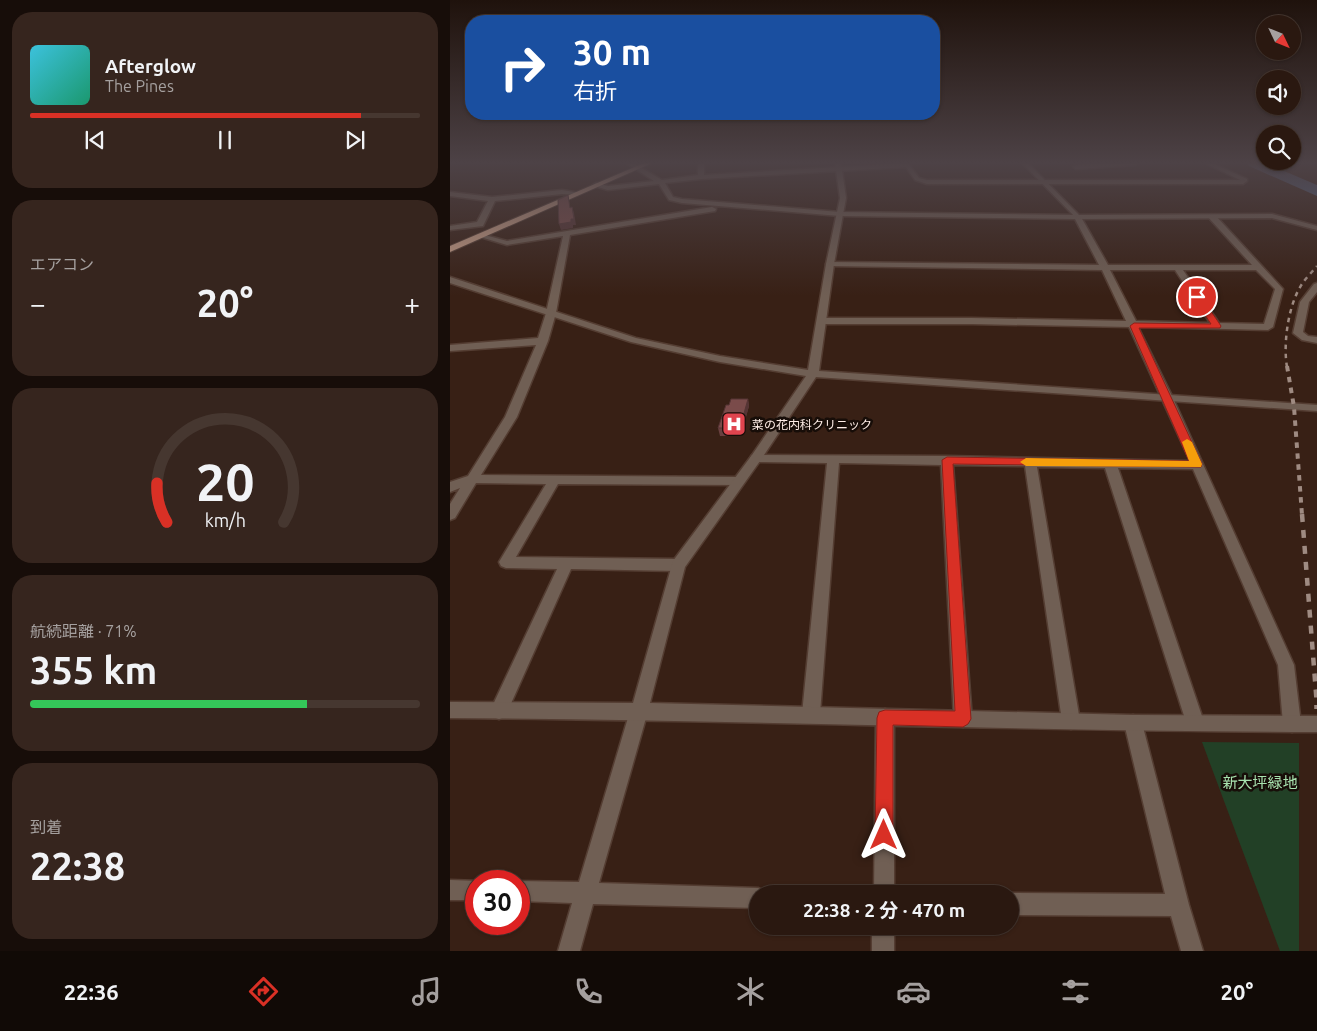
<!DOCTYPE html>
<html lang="ja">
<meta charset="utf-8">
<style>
body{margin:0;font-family:Ubuntu,"Noto Sans JP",sans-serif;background:#36251e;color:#f1f3f6;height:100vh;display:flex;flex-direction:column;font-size:19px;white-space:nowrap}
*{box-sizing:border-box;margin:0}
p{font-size:16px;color:#a5a09f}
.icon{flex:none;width:28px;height:28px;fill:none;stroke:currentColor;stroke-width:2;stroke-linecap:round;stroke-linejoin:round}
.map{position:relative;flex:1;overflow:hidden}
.drawer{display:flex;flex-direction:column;gap:12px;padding:12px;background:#170d09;width:450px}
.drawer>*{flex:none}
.banner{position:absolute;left:15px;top:15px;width:475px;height:105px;border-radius:20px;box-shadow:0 1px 4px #0004,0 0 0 1px #463730;background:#1a4fa0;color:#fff;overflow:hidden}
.needle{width:32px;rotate:133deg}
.fabs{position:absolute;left:806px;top:15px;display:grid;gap:10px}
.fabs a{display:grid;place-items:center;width:45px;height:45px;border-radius:50%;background:#2a1810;box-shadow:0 1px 4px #0004,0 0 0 1px #463730;font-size:25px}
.speed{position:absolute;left:15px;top:870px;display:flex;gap:10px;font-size:25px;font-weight:700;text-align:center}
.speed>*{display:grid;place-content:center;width:65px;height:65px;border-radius:50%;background:#2a1810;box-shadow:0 1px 4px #0004,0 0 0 1px #463730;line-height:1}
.speed .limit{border:8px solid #d22;background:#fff;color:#111}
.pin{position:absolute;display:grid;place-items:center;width:42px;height:42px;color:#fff;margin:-21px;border:2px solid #fff;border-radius:50%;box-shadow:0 1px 5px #0007}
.me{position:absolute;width:55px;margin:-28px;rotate:0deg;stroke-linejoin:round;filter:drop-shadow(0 0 4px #0008)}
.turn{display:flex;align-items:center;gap:18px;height:105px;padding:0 25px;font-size:22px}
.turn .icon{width:65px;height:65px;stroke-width:2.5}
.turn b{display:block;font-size:35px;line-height:42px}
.big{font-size:38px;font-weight:700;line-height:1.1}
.drawer .card{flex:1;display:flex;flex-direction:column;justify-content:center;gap:8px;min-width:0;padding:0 18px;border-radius:20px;background:#36251e}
.drawer .dial{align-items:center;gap:0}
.dial svg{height:130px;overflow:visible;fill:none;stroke:#463730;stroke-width:7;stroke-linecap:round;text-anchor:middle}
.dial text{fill:#f1f3f6;stroke:none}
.song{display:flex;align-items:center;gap:15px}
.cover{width:60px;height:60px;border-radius:8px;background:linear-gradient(135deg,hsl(190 70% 55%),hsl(160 70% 35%))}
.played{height:5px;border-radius:2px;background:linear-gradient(90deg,#d93025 85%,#463730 85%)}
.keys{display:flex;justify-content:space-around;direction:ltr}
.heat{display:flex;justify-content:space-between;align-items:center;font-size:28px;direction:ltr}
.charge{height:8px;border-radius:4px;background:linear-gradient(90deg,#34c759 71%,#463730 0)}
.trip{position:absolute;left:299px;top:885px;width:270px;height:50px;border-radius:25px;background:#2a1810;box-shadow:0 1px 4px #0004,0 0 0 1px #463730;font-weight:700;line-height:50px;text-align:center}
.tabs{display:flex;height:80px;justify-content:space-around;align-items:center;background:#110a06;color:#a5a09f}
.tabs .icon{width:35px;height:35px}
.tabs .selected{color:#d93025}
.tabs b{font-size:22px;color:#f1f3f6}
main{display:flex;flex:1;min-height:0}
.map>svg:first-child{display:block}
.green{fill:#224026}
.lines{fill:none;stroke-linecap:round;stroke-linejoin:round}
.river{fill:#52688d;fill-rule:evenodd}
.minor-casing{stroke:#543d32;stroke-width:3}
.tertiary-casing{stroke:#543d32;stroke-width:3}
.trunk-casing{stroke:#543d32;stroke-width:2}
.minor{fill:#705f54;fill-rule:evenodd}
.tertiary{fill:#705f54;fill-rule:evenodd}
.trunk{fill:#c9a088;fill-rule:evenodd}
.rail-far3{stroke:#9f8b82;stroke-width:2.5;stroke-dasharray:4.5 4.5;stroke-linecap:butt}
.rail-far2{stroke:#9f8b82;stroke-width:4;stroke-dasharray:5.5 5.5;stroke-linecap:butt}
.rail-far1{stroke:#9f8b82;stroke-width:4.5;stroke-dasharray:8 8;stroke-linecap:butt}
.rail{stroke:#9f8b82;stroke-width:5.5;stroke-dasharray:10 10;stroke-linecap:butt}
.wall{fill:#694040}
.shaded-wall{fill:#553434}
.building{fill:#7a4b4a;stroke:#553434}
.route{fill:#d93025;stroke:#8d1f18}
.slow{fill:#f59e0b}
.labels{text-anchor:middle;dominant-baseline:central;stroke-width:5;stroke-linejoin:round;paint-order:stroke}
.poi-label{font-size:12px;fill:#feede6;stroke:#170d08;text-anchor:start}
.near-park-label{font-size:15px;fill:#a8e3af;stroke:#170d08}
</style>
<main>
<section class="drawer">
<div class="card">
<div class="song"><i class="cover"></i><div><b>Afterglow</b><p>The Pines</p></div></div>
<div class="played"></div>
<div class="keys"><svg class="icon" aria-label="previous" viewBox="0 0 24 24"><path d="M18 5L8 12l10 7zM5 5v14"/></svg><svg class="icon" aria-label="pause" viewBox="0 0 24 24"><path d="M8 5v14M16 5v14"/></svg><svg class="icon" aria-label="next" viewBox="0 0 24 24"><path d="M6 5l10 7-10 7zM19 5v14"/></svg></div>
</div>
<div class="card"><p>エアコン</p>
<div class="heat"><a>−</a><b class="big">20°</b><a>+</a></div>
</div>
<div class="card dial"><svg viewBox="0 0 100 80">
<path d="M14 69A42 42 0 1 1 86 69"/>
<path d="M14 69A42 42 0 0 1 8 45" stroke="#d93025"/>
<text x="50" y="56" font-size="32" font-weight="700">20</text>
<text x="50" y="72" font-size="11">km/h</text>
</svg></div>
<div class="card"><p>航続距離 · 71%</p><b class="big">355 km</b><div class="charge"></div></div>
<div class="card"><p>到着</p><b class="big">22:38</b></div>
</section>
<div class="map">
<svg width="867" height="951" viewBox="0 0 867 951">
<rect width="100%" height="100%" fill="#382015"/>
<path class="green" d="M 752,742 L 849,743 L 849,951 L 830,951 Z"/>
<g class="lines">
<path class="river" d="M 797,163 L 815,163 L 867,185 L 867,196 L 799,166 Z"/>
<g class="minor-casing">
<path id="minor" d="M 176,163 L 183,163 L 212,180 L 248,175 L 248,163 L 254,163 L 254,175 L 458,163 L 469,178 L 477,180 L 790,180 L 755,163 L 762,163 L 797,179 L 797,181 L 793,184 L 477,184 L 465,180 L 456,167 L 251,179 L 215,183 L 223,197 L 232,199 L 390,212 L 627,215 L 631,217 L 658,265 L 802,265 L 758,217 L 765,215 L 833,289 L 823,327 L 818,330 L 688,327 L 723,398 L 844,665 L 851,724 L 848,730 L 842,732 L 836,730 L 833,724 L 828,665 L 743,469 L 668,468 L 754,722 L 751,728 L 745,730 L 739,728 L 736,722 L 655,468 L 587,467 L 630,721 L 627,727 L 621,729 L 615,727 L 612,721 L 575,466 L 503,465 L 522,719 L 519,725 L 513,727 L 507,725 L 504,719 L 491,465 L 389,463 L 370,714 L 367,720 L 361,722 L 355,720 L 352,714 L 377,463 L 306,462 L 302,461 L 300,458 L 302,455 L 497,456 L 740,461 L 679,327 L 522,324 L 372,324 L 367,321 L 372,318 L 522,318 L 676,321 L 652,270 L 380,266 L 376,264 L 380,262 L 649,265 L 625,219 L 390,216 L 232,203 L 219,200 L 209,184 L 158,190 L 144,186 L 143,185 L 146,183 L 158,186 L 204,181 ZM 660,270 L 725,270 L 760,323 L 686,321 ZM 733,270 L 806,270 L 825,289 L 814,324 L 769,323 Z
M 663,163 L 688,163 L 685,165 L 626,169 L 623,167 L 626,165 Z
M 112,190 L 130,193 L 127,195 L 112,194 L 45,201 L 33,226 L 0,230 L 0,226 L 27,222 L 38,201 L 0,196 L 0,192 L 42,197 Z
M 262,207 L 266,209 L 265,211 L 120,235 L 106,313 L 98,341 L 67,417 L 31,475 L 288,477 L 294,481 L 288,485 L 108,484 L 66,557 L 228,559 L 233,561 L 235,565 L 233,569 L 228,571 L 121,569 L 55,717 L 49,719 L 43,717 L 40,711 L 107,569 L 56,568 L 51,566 L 49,562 L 96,484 L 26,483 L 5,518 L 0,520 L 0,504 L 10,488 L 0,492 L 0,482 L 18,476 L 55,417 L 86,345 L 0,351 L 0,345 L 88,338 L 96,313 L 113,236 L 57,245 L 27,236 L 31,234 L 57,241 Z
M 867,283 L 867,292 L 859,302 L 853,332 L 858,336 L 867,337 L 867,343 L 852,340 L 843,333 L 850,302 L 864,284 Z
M 189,703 L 195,705 L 198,711 L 149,883 L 308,888 L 315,891 L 317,894 L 308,894 L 308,908 L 143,904 L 130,951 L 108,951 L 122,903 L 69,901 L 67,881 L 129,882 L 180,711 L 183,705 Z
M 435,709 L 441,711 L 444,717 L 444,894 L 424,894 L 426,717 L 429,711 Z
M 683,715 L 689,717 L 692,723 L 739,905 L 753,951 L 731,951 L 721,916 L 560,915 L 560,893 L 715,894 L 674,723 L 677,717 Z
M 0,880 L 30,881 L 26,881 L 26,900 L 0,900 Z
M 422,926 L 444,926 L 444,951 L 422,951 Z"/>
</g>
<g class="tertiary-casing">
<path id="tertiary" d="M 385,163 L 391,163 L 396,198 L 384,264 L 369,371 L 867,405 L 867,411 L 366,377 L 310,461 L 235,567 L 200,703 L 683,715 L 867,716 L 867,732 C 578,731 289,720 0,718 L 0,702 L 183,703 L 223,561 L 302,455 L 356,376 L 270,362 L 181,342 L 0,283 L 0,277 L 186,338 L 270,356 L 358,370 L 376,264 L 390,198 Z
M 572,163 L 578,163 L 629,215 L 822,214 L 867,226 L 867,230 L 822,218 L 627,219 Z"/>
</g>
<g class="trunk-casing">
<path id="trunk" d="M 194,163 L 202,163 L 0,252 L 0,246 Z"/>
</g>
<use href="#minor" class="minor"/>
<use href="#tertiary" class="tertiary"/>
<use href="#trunk" class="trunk"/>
<path class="rail-far3" d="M 837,367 C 833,344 838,305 852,284 C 856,278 862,272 867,266"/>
<path class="rail-far2" d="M 837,366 L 844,407 L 852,515"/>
<path class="rail-far1" d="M 852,514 L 867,706"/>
<path class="rail" d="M 867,705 L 867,709"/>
</g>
<path class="wall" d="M 298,399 L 299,406 L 292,431 L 284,431 L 283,436 L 270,436 L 268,428 Z"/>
<path class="shaded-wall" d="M 122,207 L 124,213 L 126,225 L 123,225 L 123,228 L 111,230 L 109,224 L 121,219 Z
M 298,399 L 299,406 L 292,431 L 291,424 Z
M 282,424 L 284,431 L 283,436 L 281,428 Z"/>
<path class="building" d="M 118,195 L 120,208 L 122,207 L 124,219 L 121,219 L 121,222 L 109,224 L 108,200 Z
M 281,399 L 298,399 L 291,424 L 282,424 L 281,428 L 268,428 L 276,405 L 279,405 Z"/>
<linearGradient id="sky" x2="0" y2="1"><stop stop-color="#1f120c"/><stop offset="0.55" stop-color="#4d4246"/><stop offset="1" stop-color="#4d4246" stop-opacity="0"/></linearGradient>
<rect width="867" height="296" fill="url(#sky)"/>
<path class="route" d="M 747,294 L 750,295 L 771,326 L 770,328 L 689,328 L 752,464 L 751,467 L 503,464 L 521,719 L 518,724 L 513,727 L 443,725 L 443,835 L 441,841 L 434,844 L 428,841 L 425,835 L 427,718 L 429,712 L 435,710 L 505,711 L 492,460 L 497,457 L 739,461 L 680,326 L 684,323 L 761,324 L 743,297 Z"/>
<path class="slow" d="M 737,439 L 742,442 L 752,464 L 751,467 L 576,466 L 570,462 L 576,458 L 739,461 L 732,442 Z"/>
<defs>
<g id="hospital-square" transform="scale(1.25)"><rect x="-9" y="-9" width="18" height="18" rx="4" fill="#e0444e" stroke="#170d08"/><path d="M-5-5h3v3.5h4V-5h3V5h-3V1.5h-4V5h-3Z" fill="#fff"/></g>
</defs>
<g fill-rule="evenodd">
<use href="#hospital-square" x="284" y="424"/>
</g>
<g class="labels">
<g class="poi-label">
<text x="302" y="424">菜の花内科クリニック</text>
</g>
<g class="near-park-label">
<text x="810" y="782">新大坪緑地</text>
</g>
</g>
</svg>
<div class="fabs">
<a><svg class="needle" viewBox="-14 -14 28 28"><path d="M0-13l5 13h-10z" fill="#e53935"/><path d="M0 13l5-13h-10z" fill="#a5a09f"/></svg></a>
<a><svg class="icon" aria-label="sound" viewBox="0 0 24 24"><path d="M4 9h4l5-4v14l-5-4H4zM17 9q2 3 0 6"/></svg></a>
<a><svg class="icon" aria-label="search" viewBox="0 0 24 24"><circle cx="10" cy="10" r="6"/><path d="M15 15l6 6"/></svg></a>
</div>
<div class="speed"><div class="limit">30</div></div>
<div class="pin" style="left:747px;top:297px;background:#d93025"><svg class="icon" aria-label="arrive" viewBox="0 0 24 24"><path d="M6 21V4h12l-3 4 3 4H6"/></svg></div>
<svg class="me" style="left:434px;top:835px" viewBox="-20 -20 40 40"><path d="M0-17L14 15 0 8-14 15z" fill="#d93025" stroke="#fff" stroke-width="4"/></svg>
<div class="trip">22:38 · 2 分 · 470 m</div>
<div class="banner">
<div class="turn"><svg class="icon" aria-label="right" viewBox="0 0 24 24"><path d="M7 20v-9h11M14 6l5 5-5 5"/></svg><div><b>30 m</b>右折</div></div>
</div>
</div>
</main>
<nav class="tabs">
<b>22:36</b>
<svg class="icon selected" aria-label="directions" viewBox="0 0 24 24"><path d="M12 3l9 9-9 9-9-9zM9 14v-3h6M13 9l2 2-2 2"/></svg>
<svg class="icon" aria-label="music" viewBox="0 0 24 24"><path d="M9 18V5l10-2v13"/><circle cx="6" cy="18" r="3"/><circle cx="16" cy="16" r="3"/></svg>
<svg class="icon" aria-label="phone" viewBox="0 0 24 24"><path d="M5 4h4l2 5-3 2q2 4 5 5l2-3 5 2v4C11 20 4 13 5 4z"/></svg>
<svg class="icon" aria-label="climate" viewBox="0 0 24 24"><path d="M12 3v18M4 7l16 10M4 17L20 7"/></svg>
<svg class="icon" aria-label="car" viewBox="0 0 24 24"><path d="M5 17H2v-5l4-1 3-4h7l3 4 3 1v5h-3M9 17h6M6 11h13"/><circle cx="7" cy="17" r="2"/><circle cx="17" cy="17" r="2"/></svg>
<svg class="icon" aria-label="filters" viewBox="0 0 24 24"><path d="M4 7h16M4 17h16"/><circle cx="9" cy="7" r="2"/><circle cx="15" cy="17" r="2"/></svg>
<b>20°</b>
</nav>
